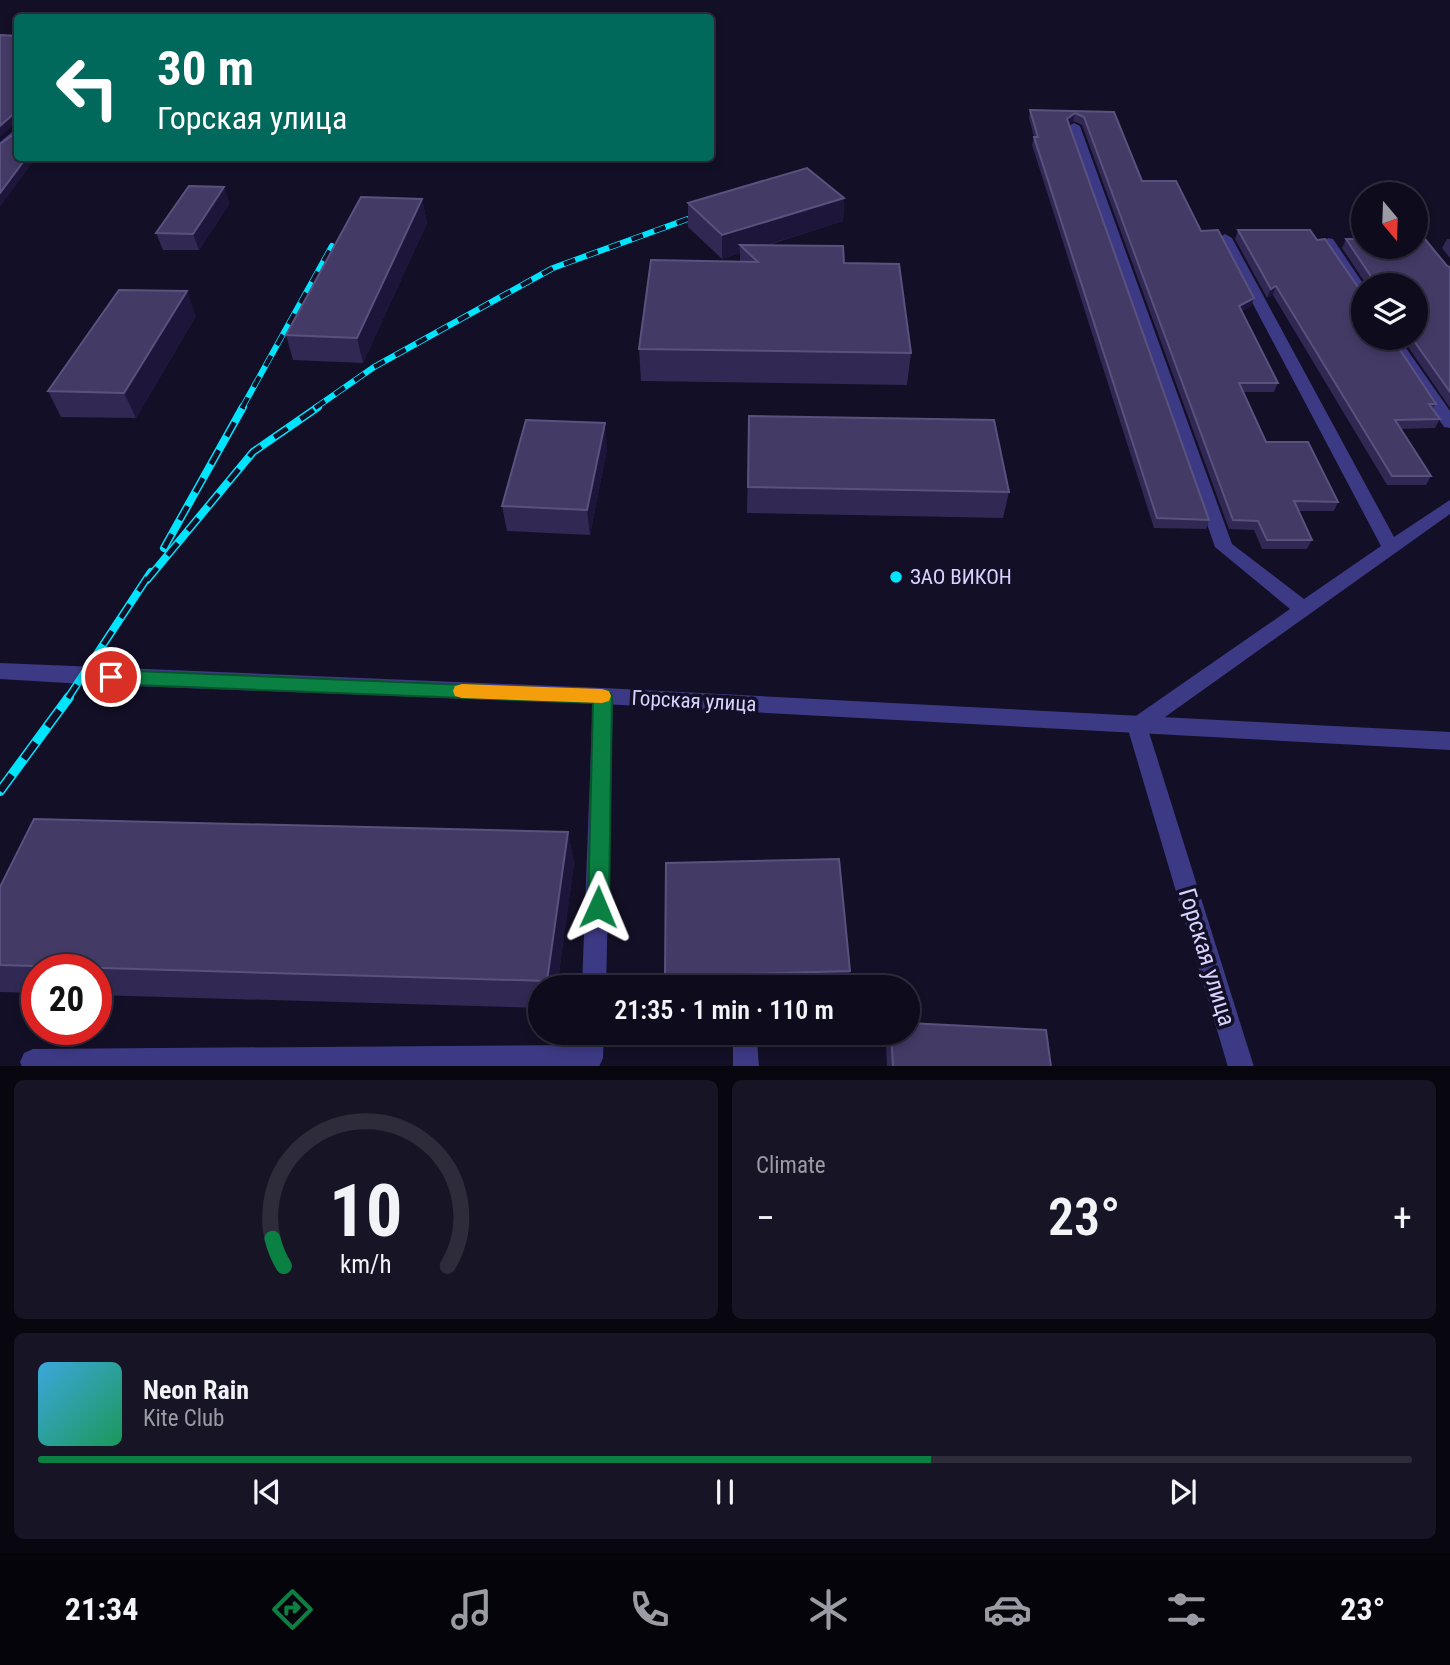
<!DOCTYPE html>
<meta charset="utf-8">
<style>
body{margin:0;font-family:"Roboto Condensed",sans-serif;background:#171425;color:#f1f3f6;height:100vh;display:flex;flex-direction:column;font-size:26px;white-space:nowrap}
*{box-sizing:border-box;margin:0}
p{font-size:23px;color:#9b9ba3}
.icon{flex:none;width:38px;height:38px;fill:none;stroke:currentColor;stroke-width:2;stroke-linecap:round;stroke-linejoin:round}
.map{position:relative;height:1066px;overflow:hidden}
.sheet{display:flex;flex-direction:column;gap:14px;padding:14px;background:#08060f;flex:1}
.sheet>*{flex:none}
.guide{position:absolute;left:14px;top:14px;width:700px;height:147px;border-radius:7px;box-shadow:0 4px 10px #0003,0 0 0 2px #2e2b3b;background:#00695c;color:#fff;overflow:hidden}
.needle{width:46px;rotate:161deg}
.controls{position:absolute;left:1351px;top:182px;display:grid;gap:14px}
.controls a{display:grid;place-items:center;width:77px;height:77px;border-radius:50%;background:#0e0b1c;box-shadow:0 4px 10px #0003,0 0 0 2px #2e2b3b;font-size:35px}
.speed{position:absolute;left:21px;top:954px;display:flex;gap:14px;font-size:35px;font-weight:700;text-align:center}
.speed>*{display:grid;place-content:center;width:91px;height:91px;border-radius:50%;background:#0e0b1c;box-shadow:0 4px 10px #0003,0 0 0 2px #2e2b3b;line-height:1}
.speed .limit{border:10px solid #d22;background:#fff;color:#111}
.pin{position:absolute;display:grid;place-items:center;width:60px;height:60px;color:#fff;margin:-30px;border:4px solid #fff;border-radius:50%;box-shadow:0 2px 7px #0007}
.me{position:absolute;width:77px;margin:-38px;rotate:1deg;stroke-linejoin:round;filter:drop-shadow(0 0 5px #0008)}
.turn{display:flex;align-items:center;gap:24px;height:147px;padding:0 28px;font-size:32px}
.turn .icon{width:91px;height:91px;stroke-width:2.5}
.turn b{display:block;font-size:49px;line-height:60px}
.big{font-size:52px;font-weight:600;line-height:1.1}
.sheet .card{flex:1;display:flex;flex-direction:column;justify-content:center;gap:10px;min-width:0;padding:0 24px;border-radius:10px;background:#171425}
.sheet .dial{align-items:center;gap:0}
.dial svg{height:182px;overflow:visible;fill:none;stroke:#2e2b3b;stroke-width:7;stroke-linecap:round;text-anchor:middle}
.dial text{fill:#f1f3f6;stroke:none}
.song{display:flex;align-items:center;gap:21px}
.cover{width:84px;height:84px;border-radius:10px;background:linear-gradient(135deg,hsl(200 70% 55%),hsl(150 70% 35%))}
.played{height:7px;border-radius:4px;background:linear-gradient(90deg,#0b8043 65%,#2e2b3b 65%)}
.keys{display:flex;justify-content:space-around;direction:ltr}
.heat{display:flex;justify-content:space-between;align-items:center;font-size:38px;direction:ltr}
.sheet .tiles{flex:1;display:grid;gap:14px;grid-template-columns:1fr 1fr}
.card:last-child{grid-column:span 2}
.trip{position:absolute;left:528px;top:975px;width:392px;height:70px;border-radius:35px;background:#0e0b1c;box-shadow:0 4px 10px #0003,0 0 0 2px #2e2b3b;font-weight:600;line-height:70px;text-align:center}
.menu{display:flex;height:112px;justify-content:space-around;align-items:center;background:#06040b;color:#9b9ba3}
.menu .icon{width:49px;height:49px}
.menu .selected{color:#0b8043}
.menu b{font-size:32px;color:#f1f3f6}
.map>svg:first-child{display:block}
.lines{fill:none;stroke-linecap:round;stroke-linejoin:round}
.service{fill:#3d3a85;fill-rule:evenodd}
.minor{fill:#3d3a85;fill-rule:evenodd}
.tertiary{fill:#3d3a85;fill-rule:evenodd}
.rail-far2-casing{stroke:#00e5ff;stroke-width:6}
.rail-far1-casing{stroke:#00e5ff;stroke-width:8}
.rail-casing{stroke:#00e5ff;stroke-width:10}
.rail-far2{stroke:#130f26;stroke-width:4.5;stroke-dasharray:12;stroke-linecap:butt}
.rail-far1{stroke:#130f26;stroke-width:5;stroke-dasharray:16;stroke-linecap:butt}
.rail{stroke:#130f26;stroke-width:7;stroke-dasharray:20;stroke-linecap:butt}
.wall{fill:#312854}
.shaded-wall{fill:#1d163a}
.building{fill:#433a66;stroke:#5a527e;stroke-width:2}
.route{fill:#0b8043;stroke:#07532c;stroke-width:2}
.slow{fill:#f59e0b}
.poi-dot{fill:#00e5ff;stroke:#130f26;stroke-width:2.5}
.labels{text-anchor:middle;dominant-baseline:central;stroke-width:7;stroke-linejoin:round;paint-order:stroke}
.poi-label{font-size:21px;fill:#d9d4ff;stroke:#130f26;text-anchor:start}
.street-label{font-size:21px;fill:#d9d4ff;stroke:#130f26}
.near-street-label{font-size:24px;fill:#d9d4ff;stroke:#130f26}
</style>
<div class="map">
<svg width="1450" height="1067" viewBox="0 0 1450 1067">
<rect width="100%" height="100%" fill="#130f26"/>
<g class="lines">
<path class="service" d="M 1074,123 L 1080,126 L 1232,544 L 1304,599 L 1381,546 L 1218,238 L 1225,234 L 1232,238 L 1394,537 L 1450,500 L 1450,514 L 1144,732 L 1137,734 L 1130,732 L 1127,726 L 1130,720 L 1290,609 L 1215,547 L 1068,126 Z
M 18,127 L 18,137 L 0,153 L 0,142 Z
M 1328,238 L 1333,239 L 1364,285 L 1363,298 L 1358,297 L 1321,242 Z
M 1385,338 L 1399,338 L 1450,411 L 1450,428 L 1444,427 Z
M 603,688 L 610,690 L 613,696 L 606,987 L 582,987 L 593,696 L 596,690 Z
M 580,1032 L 604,1032 L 603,1058 L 599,1067 L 22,1067 L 20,1062 L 24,1053 L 33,1049 L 578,1045 Z
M 736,1032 L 754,1032 L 757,1041 L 759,1067 L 733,1067 L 733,1041 Z"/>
<path class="minor" d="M 1137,718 L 1144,720 L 1147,726 L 1254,1067 L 1228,1067 L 1127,726 L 1130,720 Z"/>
<path class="tertiary" d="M 0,663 L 603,688 L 1450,732 L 1450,750 L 603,704 L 84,684 L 0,679 Z"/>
<g class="rail-far2-casing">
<path id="rail-far2" d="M 242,408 L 332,246
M 315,408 L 374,367 L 553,268 L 707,212"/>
</g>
<g class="rail-far1-casing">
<path id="rail-far1" d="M 164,548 L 243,407
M 147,580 L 253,452 L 318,407
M 68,698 L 151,572"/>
</g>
<g class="rail-casing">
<path id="rail" d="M 0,791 L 69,697"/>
</g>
<use href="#rail-far2" class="rail-far2"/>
<use href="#rail-far1" class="rail-far1"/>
<use href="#rail" class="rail"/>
</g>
<path class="wall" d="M 1030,110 L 1114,112 L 1142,181 L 1201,231 L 1254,298 L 1251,306 L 1242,311 L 1278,383 L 1274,392 L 1243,392 L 1266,442 L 1338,502 L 1334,511 L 1298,511 L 1312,540 L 1307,549 L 1262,549 L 1254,530 L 1229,529 L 1082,125 L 1073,121 L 1069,124 L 1209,520 L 1206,529 L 1154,528 L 1032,145 L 1034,137 L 1029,118 Z
M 844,198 L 843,221 L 765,246 L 844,263 L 911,353 L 907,385 L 641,381 L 639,349 L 740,261 L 740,253 L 722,259 L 688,227 L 688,203 Z
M 422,199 L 427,223 L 363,363 L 293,360 L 286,335 Z
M 230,203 L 199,250 L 163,250 L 156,233 Z
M 1238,230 L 1317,240 L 1360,290 L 1363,338 L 1436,404 L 1433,409 L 1440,419 L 1435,428 L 1401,429 L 1431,476 L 1426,485 L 1387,485 L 1273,295 L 1267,298 L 1235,239 Z
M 1346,239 L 1450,267 L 1450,408 L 1402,338 L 1416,338 L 1416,285 L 1366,285 L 1366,284 L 1342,248 Z
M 1447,239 L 1450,239 L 1450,258 L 1442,248 Z
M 196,316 L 136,418 L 61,417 L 48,391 Z
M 749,416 L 1009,492 L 1003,518 L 747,513 Z
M 607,449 L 590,535 L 507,531 L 502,506 Z
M 568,832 L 574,863 L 557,987 L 541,987 L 541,1008 L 96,995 L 96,970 L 37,970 L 37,993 L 0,992 L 0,887 Z
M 850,971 L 848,987 L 666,987 L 665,976 Z
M 888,1032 L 908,1032 L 1051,1067 L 887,1067 L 886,1044 Z"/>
<path class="shaded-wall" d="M 18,102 L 18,121 L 0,137 L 0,126 Z
M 1075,113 L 1073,121 L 1066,127 L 1067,119 Z
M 26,158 L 36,158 L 0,207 L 0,193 Z
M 224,187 L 230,203 L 199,250 L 193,234 Z
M 844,198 L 843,221 L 747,251 L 740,245 L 740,253 L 722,259 L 722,235 Z
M 422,199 L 427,223 L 363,363 L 357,338 Z
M 1276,286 L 1273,295 L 1267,298 L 1271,289 Z
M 187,291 L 196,316 L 136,418 L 124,393 Z
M 1254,298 L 1251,306 L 1236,315 L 1239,306 Z
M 605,423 L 607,449 L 590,535 L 587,510 Z
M 568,832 L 574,863 L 557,987 L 549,987 L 547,981 Z"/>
<path class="building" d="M 0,35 L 18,36 L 18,102 L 15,105 L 18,105 L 18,110 L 0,126 Z
M 1030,110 L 1114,112 L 1142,181 L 1176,181 L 1201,231 L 1218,230 L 1254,298 L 1239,306 L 1278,383 L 1239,383 L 1266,442 L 1308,442 L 1338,502 L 1294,501 L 1312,540 L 1267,540 L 1258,521 L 1233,520 L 1084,117 L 1075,113 L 1067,119 L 1209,520 L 1157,518 L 1034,137 L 1038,137 Z
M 11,136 L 18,136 L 18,158 L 26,158 L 0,193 L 0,144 Z
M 807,168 L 844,198 L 722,235 L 688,203 Z
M 189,186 L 224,187 L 193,234 L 156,233 Z
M 361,197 L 422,199 L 357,338 L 286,335 Z
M 1238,230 L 1310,230 L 1317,240 L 1325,239 L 1360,290 L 1363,291 L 1363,338 L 1392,338 L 1436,404 L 1429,404 L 1440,419 L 1395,420 L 1431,476 L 1392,476 L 1276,286 L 1271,289 Z
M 1346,239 L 1363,239 L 1363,247 L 1416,247 L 1416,239 L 1425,239 L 1447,266 L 1450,267 L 1450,392 L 1412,338 L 1416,338 L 1416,285 L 1370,285 L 1370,275 Z
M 740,245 L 843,246 L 844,263 L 899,264 L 911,353 L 639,349 L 651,260 L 758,262 Z
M 119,290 L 187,291 L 124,393 L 48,391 Z
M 749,416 L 994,420 L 1009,492 L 748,487 Z
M 526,420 L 605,423 L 587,510 L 502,506 Z
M 34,819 L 568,832 L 547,981 L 0,965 L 0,887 Z
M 839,859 L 850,971 L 665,976 L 666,863 Z
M 908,1023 L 1046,1030 L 1051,1067 L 893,1067 L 891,1032 L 908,1032 Z"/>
<path class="route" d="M 111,670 L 609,691 L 612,696 L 609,907 L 606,914 L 598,917 L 591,914 L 588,907 L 593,703 L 111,684 L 105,682 L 102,677 L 105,672 Z"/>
<path class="slow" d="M 462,684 L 602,689 L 609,691 L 611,696 L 609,701 L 602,703 L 462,698 L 455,696 L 453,691 L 455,686 Z"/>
<circle class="poi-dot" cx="896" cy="577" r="7"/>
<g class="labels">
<g class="poi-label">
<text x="910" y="577">ЗАО ВИКОН</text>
</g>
<g class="street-label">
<text transform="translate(694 701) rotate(3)">Горская улица</text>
</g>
<g class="near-street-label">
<text transform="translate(1207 957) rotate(73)">Горская улица</text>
</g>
</g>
</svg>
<div class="controls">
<a><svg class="needle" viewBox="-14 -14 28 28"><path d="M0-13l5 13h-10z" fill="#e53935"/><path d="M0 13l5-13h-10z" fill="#9b9ba3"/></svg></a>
<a><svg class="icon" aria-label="layers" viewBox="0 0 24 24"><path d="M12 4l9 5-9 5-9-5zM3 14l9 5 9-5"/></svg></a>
</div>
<div class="speed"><div class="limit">20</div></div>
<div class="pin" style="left:111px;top:677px;background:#d93025"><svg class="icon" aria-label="arrive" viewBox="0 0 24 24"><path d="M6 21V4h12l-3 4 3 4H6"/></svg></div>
<svg class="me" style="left:598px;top:907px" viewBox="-20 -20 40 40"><path d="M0-17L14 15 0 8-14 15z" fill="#0b8043" stroke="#fff" stroke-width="4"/></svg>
<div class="trip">21:35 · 1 min · 110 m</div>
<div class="guide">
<div class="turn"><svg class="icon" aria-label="left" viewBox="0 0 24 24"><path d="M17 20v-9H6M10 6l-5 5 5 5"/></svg><div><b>30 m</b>Горская улица</div></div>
</div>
</div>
<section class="sheet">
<div class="tiles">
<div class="card dial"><svg viewBox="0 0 100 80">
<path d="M14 69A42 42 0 1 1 86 69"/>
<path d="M14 69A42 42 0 0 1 9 57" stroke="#0b8043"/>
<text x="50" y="56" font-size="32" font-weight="700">10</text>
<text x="50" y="72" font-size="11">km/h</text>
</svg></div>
<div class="card"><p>Climate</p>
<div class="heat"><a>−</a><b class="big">23°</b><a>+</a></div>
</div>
<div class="card">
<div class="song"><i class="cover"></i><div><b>Neon Rain</b><p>Kite Club</p></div></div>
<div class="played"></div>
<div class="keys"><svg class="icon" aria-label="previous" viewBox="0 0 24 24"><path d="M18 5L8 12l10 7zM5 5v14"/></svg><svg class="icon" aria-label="pause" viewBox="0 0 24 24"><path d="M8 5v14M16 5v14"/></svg><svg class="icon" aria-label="next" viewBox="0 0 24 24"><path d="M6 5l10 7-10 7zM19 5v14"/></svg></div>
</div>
</div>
</section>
<nav class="menu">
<b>21:34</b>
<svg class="icon selected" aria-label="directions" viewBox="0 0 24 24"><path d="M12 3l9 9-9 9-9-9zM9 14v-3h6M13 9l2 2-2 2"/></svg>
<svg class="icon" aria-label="music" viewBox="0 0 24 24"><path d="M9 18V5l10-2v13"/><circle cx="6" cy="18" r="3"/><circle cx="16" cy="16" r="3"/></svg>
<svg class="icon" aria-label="phone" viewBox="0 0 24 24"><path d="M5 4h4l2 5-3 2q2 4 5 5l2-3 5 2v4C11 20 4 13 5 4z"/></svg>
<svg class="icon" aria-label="climate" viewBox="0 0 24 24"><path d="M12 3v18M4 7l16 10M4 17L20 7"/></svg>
<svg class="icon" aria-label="car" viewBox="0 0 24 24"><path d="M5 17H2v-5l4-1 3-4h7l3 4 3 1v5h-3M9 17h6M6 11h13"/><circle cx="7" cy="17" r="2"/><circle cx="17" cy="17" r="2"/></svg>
<svg class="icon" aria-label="filters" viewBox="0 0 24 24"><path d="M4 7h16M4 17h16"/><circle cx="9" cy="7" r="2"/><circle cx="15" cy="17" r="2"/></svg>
<b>23°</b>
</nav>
